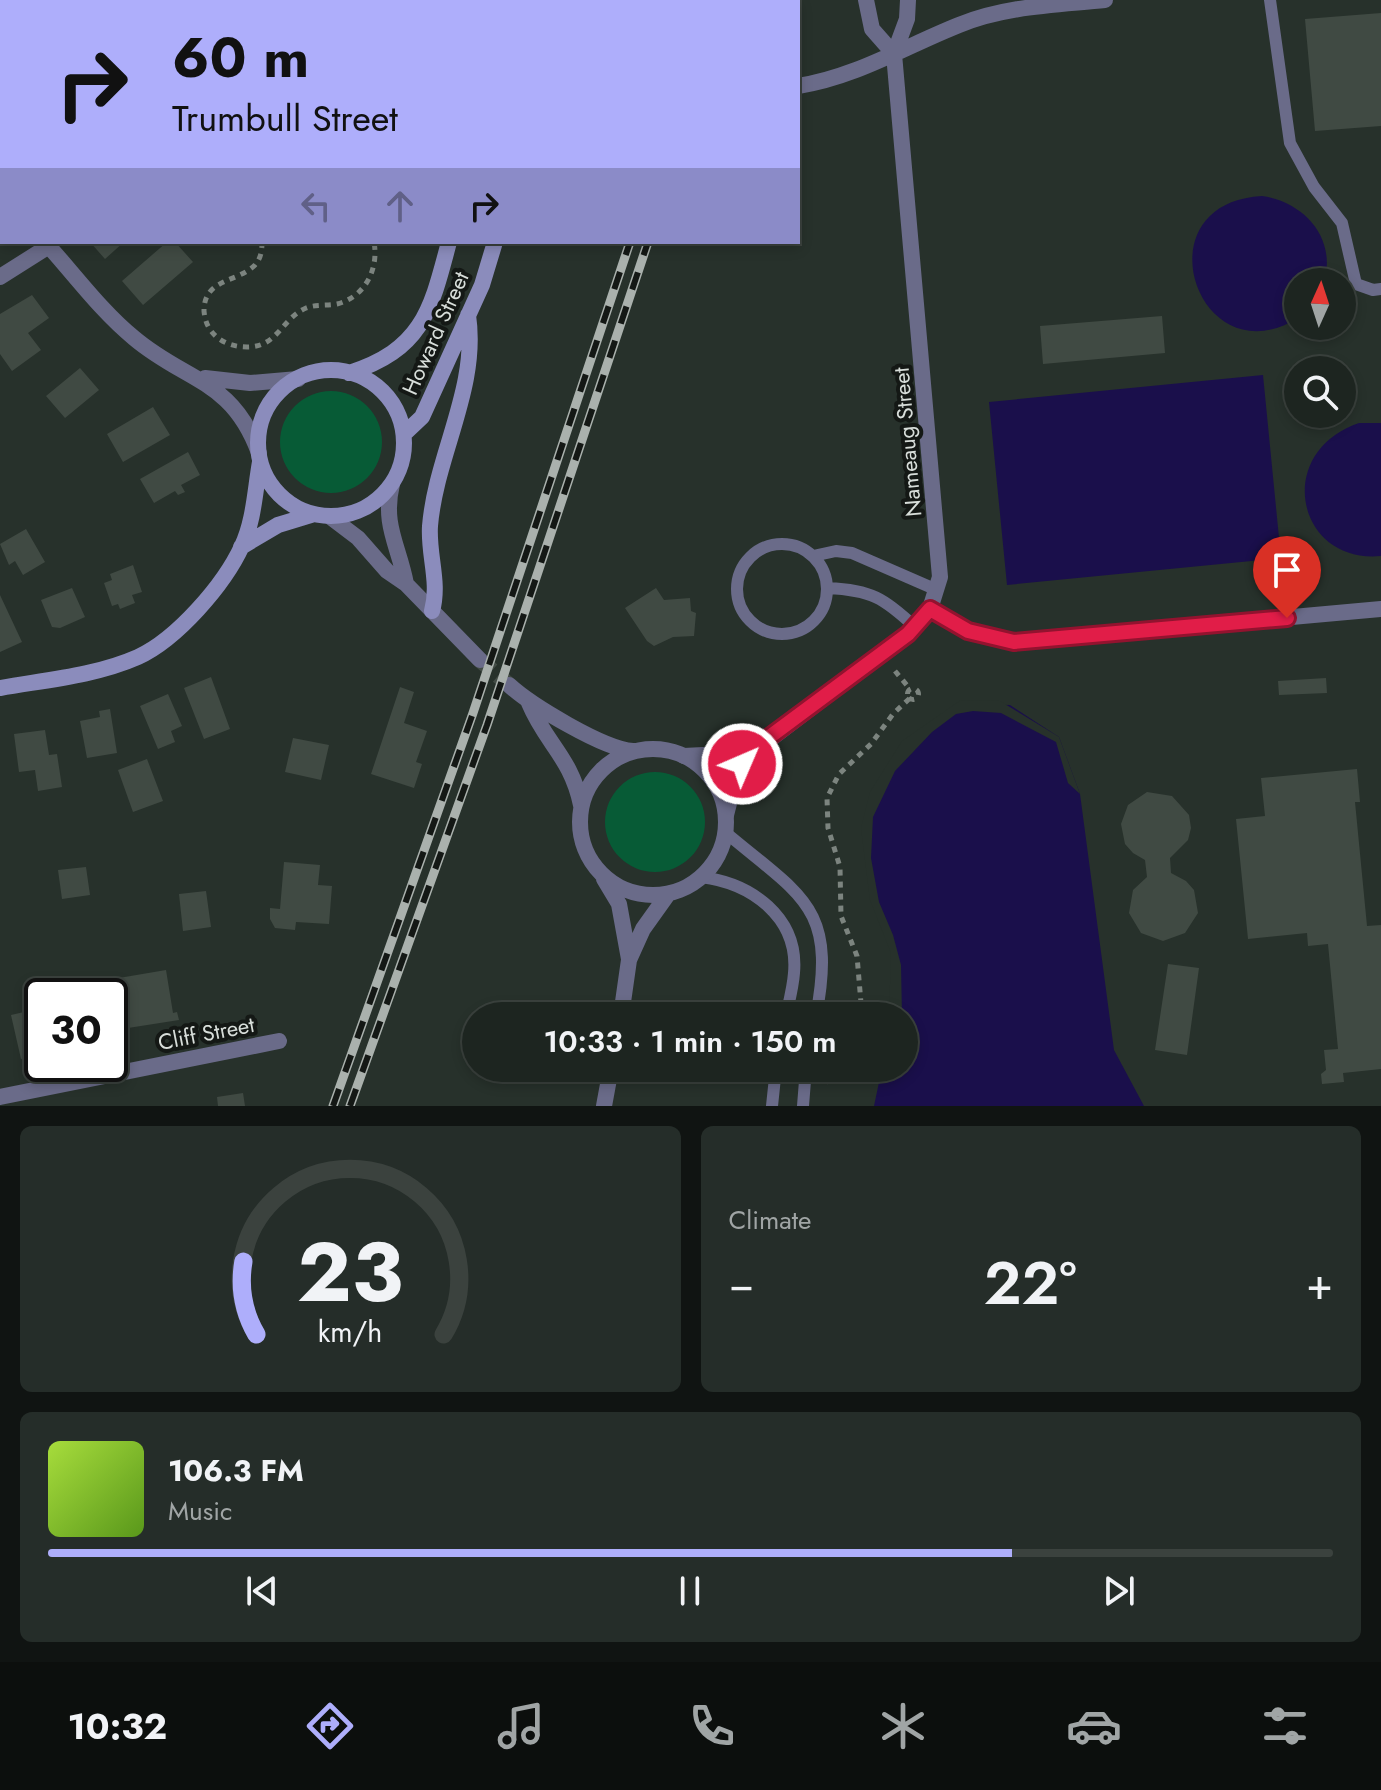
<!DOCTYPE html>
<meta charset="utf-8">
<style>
body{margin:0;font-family:Jost,sans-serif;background:#252d29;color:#f1f3f6;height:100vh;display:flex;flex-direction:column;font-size:30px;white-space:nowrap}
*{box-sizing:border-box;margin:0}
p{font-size:26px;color:#a0a5a5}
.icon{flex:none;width:44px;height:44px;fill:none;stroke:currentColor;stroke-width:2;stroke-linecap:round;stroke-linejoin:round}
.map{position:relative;height:1106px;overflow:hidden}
.drawer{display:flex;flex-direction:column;gap:20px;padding:20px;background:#101412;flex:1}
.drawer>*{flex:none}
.hud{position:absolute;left:0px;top:0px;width:800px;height:244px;box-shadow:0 4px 12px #0003,0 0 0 2px #3b423e;background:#aeaefb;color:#111;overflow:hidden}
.needle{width:52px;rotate:3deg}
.controls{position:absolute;left:1284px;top:268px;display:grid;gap:16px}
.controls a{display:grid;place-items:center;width:72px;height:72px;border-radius:50%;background:#1d2520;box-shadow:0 4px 12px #0003,0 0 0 2px #3b423e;font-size:40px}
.speed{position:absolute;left:24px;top:978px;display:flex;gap:16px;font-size:40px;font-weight:700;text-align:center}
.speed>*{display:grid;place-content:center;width:104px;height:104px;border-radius:50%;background:#1d2520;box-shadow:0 4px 12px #0003,0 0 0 2px #3b423e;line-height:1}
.speed .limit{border:4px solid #111;border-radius:12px;background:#fff;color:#111}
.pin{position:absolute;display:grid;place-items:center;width:68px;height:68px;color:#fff;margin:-82px -34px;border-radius:50% 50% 50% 0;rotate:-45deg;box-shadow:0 0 8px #0007}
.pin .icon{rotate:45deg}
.me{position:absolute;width:88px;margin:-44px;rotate:45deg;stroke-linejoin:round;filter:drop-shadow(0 0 6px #0008)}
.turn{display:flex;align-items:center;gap:28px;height:168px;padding:0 40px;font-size:36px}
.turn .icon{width:104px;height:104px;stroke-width:2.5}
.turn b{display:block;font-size:56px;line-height:68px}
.lanes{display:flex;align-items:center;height:76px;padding:0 40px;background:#0003;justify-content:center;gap:40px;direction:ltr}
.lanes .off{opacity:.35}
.big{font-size:60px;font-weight:600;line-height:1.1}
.drawer .widget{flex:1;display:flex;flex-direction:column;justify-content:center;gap:12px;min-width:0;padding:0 28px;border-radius:12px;background:#252d29}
.drawer .dial{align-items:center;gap:0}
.dial svg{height:208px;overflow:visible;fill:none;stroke:#3b423e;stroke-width:7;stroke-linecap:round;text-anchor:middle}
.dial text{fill:#f1f3f6;stroke:none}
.song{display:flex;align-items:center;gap:24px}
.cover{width:96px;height:96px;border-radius:12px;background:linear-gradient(135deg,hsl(80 70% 55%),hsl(90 70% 35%))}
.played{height:8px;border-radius:4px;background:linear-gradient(90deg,#aeaefb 75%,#3b423e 75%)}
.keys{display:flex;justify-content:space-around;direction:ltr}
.heat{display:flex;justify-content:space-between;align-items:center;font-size:44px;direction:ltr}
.drawer .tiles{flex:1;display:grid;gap:20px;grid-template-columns:1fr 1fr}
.widget:last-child{grid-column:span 2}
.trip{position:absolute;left:462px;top:1002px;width:456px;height:80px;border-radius:40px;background:#1d2520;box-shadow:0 4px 12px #0003,0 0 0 2px #3b423e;font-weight:600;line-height:80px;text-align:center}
.tab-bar{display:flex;height:128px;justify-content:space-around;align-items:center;background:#0c0f0d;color:#a0a5a5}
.tab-bar .icon{width:56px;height:56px}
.tab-bar .current{color:#aeaefb}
.tab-bar b{font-size:36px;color:#f1f3f6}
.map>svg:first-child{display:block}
.green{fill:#075b36}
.water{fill:#1a0f4b}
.pier{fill:#27312b}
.building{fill:#404a43}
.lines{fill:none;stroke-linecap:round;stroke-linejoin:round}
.tertiary-tunnel{stroke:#424b45;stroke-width:16;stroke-dasharray:16 8;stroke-linecap:butt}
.path{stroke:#7c847f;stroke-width:5;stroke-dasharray:6 6;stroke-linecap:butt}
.service{stroke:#6a6b89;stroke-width:12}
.minor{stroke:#6a6b89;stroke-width:16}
.tertiary{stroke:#6a6b89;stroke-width:16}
.secondary{stroke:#8b8cbc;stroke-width:16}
.rail-casing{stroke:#aab1ad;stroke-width:9}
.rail{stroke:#141815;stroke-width:6;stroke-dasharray:18;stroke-linecap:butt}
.route-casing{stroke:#92132f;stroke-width:20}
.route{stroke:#e11d48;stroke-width:14}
.labels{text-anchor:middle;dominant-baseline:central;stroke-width:8;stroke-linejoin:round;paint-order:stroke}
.street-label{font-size:22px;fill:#d8deda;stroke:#141815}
</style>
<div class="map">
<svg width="1381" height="1106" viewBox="0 0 1381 1106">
<rect width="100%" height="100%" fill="#27312b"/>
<path class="green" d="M280 442a51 51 0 1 1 102 0a51 51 0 1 1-102 0Z
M605 822a50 50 0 1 1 100 0a50 50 0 1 1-100 0Z"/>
<path class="water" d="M 1262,196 C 1304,202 1337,238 1324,282 L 1298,282 L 1298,318 C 1198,380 1138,203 1262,196 Z
M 1263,375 L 1281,558 L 1007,585 L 989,402 Z
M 1359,423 L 1381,423 L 1381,556 C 1296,564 1273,452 1359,423 Z
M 961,704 L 1010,705 L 1059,737 L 1080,794 L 1114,1050 L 1144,1106 L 874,1106 L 882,1068 L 904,1068 L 904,1016 L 893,1016 L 895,953 L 874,899 L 868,866 L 874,793 L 906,744 Z"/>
<path class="pier" d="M 961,700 L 1000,701 L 1059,737 L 1080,794 L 1068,783 L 1056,742 L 1001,713 L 973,711 L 956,714 L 932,732 L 895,771 L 873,817 L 871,858 L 879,902 L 893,935 L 901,965 L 902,1016 L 889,1016 L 891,953 L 870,900 L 861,828 L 870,792 L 902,741 Z"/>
<path class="building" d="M 1381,13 L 1381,126 L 1315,131 L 1305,19 Z
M 90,242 L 124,242 L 105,259 Z
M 167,242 L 175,242 L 193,262 L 143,305 L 122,281 Z
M 32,295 L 49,318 L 28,333 L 41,350 L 12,371 L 0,354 L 0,314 Z
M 1162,316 L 1165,353 L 1043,364 L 1040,326 Z
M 80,368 L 99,390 L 65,418 L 46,396 Z
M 153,407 L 170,435 L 123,462 L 107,434 Z
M 188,452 L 200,475 L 181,485 L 185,492 L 178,495 L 175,491 L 154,503 L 140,479 Z
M 26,529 L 45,562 L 23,575 L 15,561 L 9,565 L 0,544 Z
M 133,565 L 142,592 L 132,595 L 135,603 L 120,609 L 118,604 L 112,606 L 104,583 L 112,580 L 110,574 Z
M 72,588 L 85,617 L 60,628 L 52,627 L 41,600 Z
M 656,588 L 664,600 L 690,598 L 691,611 L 696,613 L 694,636 L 673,637 L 654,646 L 647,641 L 625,608 Z
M 0,595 L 22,642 L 0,652 Z
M 211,677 L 230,729 L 204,739 L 184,688 Z
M 1326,678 L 1327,693 L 1279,695 L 1278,681 Z
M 400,687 L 414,692 L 404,723 L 427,731 L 416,762 L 422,764 L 414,788 L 371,774 Z
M 168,694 L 182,726 L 171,731 L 175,742 L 158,749 L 140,706 Z
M 110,709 L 117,753 L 87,758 L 80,721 L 100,717 L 99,711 Z
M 45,730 L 49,755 L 57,754 L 62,787 L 38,791 L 35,770 L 19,772 L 14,734 Z
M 293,738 L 329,745 L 321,780 L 285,772 Z
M 147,759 L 163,801 L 133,812 L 118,770 Z
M 1357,769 L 1360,802 L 1355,802 L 1367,926 L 1381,925 L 1381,1069 L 1343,1073 L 1344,1082 L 1322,1084 L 1321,1074 L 1326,1070 L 1324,1050 L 1338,1049 L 1328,944 L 1308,946 L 1307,933 L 1248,939 L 1236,819 L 1265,816 L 1261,778 Z
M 1147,792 L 1172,796 L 1189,815 L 1191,828 L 1188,840 L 1170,858 L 1171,873 L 1186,881 L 1194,890 L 1198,913 L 1185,933 L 1163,941 L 1141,933 L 1129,913 L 1133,890 L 1147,877 L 1145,860 L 1133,853 L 1125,844 L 1121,824 L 1128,805 Z
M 284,862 L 320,865 L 318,885 L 332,886 L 329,924 L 296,922 L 295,930 L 275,928 L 270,919 L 270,908 L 280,909 Z
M 86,867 L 90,895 L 62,899 L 58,870 Z
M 206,891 L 211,927 L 183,931 L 179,894 Z
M 1168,964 L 1199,968 L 1187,1055 L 1155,1050 Z
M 166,970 L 173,1013 L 177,1012 L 179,1020 L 128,1028 L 127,1022 L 120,1024 L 113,979 Z
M 37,1009 L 42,1031 L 42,1054 L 21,1059 L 11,1015 Z
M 243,1093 L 245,1106 L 218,1106 L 217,1097 Z"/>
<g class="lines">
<path class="tertiary-tunnel" d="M 480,660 L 509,685"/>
<path class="path" d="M 262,242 C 262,251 261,258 255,265 C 237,283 204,278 204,311 C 205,322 209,331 218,338 C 226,344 236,347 247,347 C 278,347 281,319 306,308 C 316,304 327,306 337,304 C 365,297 379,269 374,242
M 895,671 L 910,689
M907.5 694a5.5 5.5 0 1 1 11 0a5.5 5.5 0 1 1-11 0Z
M 858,1016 L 861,1003 L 857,956 L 841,916 L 840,867 L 828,828 L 827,798 L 839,774 L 871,744 L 893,714 L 910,698
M 825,1083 L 833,1068"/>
<path class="service" d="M 254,0 L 269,2
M 1270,0 L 1290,143 L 1314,187 L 1342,223 L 1356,284 L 1373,290 L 1381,289
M 163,2 L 165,0
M 324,2 L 325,0
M 397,2 L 397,0
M 0,183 L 2,181
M737 589a45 45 0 1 1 90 0a45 45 0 1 1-90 0Z
M 813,556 L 836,551 L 852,553 L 937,590
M 828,588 C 871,590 884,598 915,627
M 725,832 C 802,897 837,906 816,1016
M 701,877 C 751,883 799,917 794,973 C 793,987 789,1002 786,1016
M 772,1106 L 776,1068
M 803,1106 L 806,1068"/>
<path class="minor" d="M 866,0 L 872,29 L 894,54
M 894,54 L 907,19 L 908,0
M 798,86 C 856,77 906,46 959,25 C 1005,6 1056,5 1105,0
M 0,277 L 49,246
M 930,609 L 968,631 L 1014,642 L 1381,609
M 684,756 L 723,754 L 759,745
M 726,815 L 736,776 L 752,753 L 908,634 L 930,609 L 940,577 L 894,54
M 0,1097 L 279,1041"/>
<path class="tertiary" d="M 0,191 L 2,193
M 45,242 C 74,274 101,311 134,338 C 186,382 232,379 259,453
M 205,378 L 250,383 L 298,379
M 392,484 C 382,525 399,546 406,584
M 329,516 L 358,538 L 387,571 L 406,584 L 480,660
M 509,685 C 532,706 604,749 633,751
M 529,703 C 546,744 571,757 581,805
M580 822a73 73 0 1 1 146 0a73 73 0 1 1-146 0Z
M 604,879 L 619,904 L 629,959
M 621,1016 L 629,960 L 643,929 L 668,894
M 604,1106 L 611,1068"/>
<path class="secondary" d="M 531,2 L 531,0
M258 443a73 73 0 1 1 146 0a73 73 0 1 1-146 0Z
M 349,373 C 423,349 431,310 449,242
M 404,434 L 422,417 L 482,285 L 495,242
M 241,547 L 278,525 L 314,514
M 432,611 C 440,582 428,555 430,526 C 436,454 479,388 468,315
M 0,688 C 45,680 95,676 138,657 C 177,639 224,585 242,546 C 254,521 255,490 260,462"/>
<g class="rail-casing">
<path id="rail" d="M 711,2 L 712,0
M 728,2 L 728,0
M 333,1106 L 473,713 L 630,242
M 350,1106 L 487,725 L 648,242"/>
</g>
<use href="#rail" class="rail"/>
</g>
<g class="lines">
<g class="route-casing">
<path id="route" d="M 742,764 L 760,744 L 908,634 L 930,609 L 968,631 L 1014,642 L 1287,618"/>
</g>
<use href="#route" class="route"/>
</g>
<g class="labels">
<g class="street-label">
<text transform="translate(435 333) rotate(-66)">Howard Street</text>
<text transform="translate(907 442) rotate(-95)">Nameaug Street</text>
<text transform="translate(206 1033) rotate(-11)">Cliff Street</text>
</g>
</g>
</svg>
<div class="controls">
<a><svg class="needle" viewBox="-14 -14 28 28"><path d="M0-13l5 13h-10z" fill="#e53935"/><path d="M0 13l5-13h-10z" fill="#a0a5a5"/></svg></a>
<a><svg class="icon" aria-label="search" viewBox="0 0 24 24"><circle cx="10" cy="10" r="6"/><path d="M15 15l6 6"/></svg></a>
</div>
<div class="speed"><div class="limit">30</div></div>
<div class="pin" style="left:1287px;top:618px;background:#d93025"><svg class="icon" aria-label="arrive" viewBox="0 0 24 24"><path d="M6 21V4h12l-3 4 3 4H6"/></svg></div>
<svg class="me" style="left:742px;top:764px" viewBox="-20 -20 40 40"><circle r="17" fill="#e11d48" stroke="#fff" stroke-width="3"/><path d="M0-11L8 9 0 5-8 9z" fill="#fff"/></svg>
<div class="trip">10:33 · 1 min · 150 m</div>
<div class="hud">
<div class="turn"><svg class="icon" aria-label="right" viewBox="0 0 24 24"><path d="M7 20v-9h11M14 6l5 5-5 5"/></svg><div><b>60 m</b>Trumbull Street</div></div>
<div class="lanes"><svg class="icon off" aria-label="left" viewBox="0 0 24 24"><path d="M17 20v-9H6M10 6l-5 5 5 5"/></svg><svg class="icon off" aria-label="ahead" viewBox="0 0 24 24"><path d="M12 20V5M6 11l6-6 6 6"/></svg><svg class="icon" aria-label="right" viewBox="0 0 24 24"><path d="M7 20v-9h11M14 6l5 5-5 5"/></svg></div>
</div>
</div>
<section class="drawer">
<div class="tiles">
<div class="widget dial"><svg viewBox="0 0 100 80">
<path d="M14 69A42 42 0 1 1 86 69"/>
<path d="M14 69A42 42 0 0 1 9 41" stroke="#aeaefb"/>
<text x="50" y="56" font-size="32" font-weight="700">23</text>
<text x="50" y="72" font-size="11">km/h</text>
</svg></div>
<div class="widget"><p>Climate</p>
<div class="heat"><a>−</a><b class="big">22°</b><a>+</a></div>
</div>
<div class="widget">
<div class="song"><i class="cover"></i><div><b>106.3 FM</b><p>Music</p></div></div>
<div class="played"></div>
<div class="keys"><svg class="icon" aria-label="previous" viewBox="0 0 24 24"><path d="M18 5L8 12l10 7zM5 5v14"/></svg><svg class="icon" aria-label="pause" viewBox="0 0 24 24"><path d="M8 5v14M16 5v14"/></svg><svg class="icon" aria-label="next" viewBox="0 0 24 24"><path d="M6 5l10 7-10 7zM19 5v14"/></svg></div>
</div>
</div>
</section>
<nav class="tab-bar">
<b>10:32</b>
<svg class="icon current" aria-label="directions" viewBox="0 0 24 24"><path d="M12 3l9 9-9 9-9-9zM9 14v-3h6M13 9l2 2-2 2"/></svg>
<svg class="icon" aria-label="music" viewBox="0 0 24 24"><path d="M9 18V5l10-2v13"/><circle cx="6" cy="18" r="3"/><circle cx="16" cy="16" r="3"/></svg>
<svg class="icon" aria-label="phone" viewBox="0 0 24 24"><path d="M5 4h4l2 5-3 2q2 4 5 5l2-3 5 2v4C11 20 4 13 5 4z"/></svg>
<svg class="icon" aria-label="climate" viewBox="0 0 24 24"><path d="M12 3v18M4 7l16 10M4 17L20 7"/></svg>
<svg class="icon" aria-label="car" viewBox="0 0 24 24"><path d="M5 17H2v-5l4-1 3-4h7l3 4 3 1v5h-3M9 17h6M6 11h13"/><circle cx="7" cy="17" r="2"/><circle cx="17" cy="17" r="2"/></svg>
<svg class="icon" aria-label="filters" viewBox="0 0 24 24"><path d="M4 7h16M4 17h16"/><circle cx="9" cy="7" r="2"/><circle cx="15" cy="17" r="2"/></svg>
</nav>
